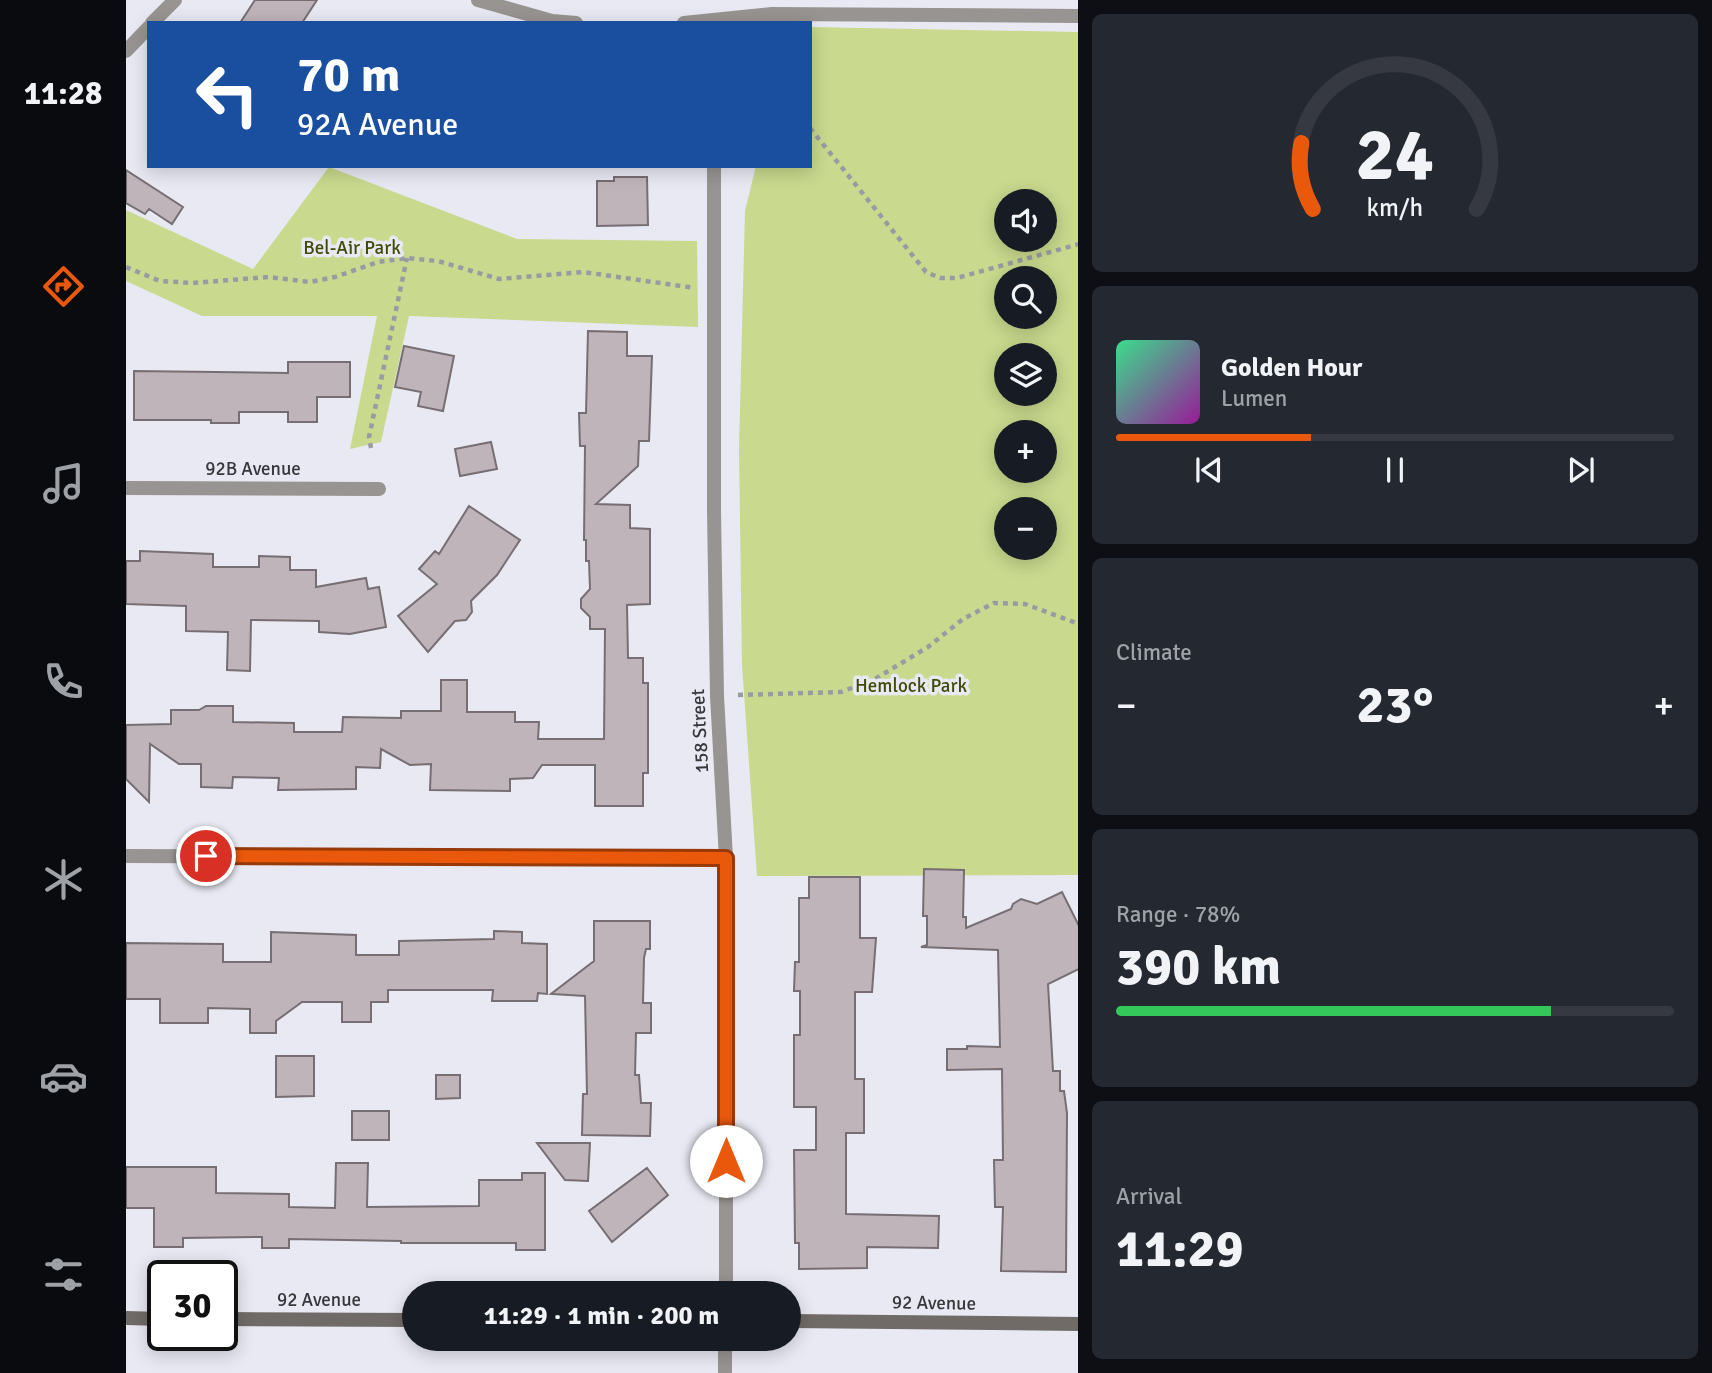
<!DOCTYPE html>
<meta charset="utf-8">
<style>
body{margin:0;font-family:Signika,sans-serif;background:#242831;color:#f1f3f6;height:100vh;display:flex;flex-direction:column;font-size:26px;white-space:nowrap}
*{box-sizing:border-box;margin:0}
p{font-size:23px;color:#9ea1a6}
.icon{flex:none;width:38px;height:38px;fill:none;stroke:currentColor;stroke-width:2;stroke-linecap:round;stroke-linejoin:round}
.map{position:relative;flex:1;overflow:hidden}
.panel{display:flex;flex-direction:column;gap:14px;padding:14px;background:#0d0f14;width:634px}
.panel>*{flex:none}
.banner{position:absolute;left:21px;top:21px;width:665px;height:147px;border-radius:0px;box-shadow:0 4px 18px #0003;background:#1a4fa0;color:#fff;overflow:hidden}
.tools{position:absolute;left:868px;top:189px;display:grid;gap:14px}
.tools a{display:grid;place-items:center;width:63px;height:63px;border-radius:50%;background:#171b24;box-shadow:0 4px 18px #0003;font-size:35px}
.speed{position:absolute;left:21px;top:1260px;display:flex;gap:14px;font-size:35px;font-weight:700;text-align:center}
.speed>*{display:grid;place-content:center;width:91px;height:91px;border-radius:50%;background:#171b24;box-shadow:0 4px 18px #0003;line-height:1}
.speed .limit{border:4px solid #111;border-radius:10px;background:#fff;color:#111}
.pin{position:absolute;display:grid;place-items:center;width:60px;height:60px;color:#fff;margin:-30px;border:4px solid #fff;border-radius:50%;box-shadow:0 2px 7px #0007}
.me{position:absolute;width:77px;margin:-38px;rotate:0deg;stroke-linejoin:round;filter:drop-shadow(0 0 5px #0008)}
.turn{display:flex;align-items:center;gap:24px;height:147px;padding:0 35px;font-size:32px}
.turn .icon{width:91px;height:91px;stroke-width:2.5}
.turn b{display:block;font-size:49px;line-height:60px}
.big{font-size:52px;font-weight:700;line-height:1.1}
.panel .card{flex:1;display:flex;flex-direction:column;justify-content:center;gap:10px;min-width:0;padding:0 24px;border-radius:10px;background:#242831}
.panel .dial{align-items:center;gap:0}
.dial svg{height:182px;overflow:visible;fill:none;stroke:#363941;stroke-width:7;stroke-linecap:round;text-anchor:middle}
.dial text{fill:#f1f3f6;stroke:none}
.song{display:flex;align-items:center;gap:21px}
.cover{width:84px;height:84px;border-radius:10px;background:linear-gradient(135deg,hsl(150 70% 55%),hsl(300 70% 35%))}
.played{height:7px;border-radius:4px;background:linear-gradient(90deg,#ea580c 35%,#363941 35%)}
.keys{display:flex;justify-content:space-around;direction:ltr}
.heat{display:flex;justify-content:space-between;align-items:center;font-size:38px;direction:ltr}
.charge{height:10px;border-radius:5px;background:linear-gradient(90deg,#34c759 78%,#363941 0)}
.trip{position:absolute;left:276px;top:1281px;width:399px;height:70px;border-radius:35px;background:#171b24;box-shadow:0 4px 18px #0003;font-weight:700;line-height:70px;text-align:center}
main{display:flex;flex:1;min-height:0}
.dock{display:flex;flex-direction:column;width:126px;justify-content:space-around;align-items:center;background:#090b0e;color:#9ea1a6}
.dock .icon{width:49px;height:49px}
.dock .current{color:#ea580c}
.dock b{font-size:32px;color:#f1f3f6}
.map>svg:first-child{display:block}
.green{fill:#c9d98d;fill-rule:evenodd}
.building{fill:#beb4ba;stroke:#776e73;stroke-width:2}
.lines{fill:none;stroke-linecap:round;stroke-linejoin:round}
.path{stroke:#9a9ba2;stroke-width:4.5;stroke-dasharray:5 5;stroke-linecap:butt}
.street{stroke:#989492;stroke-width:14}
.secondary{stroke:#716b68;stroke-width:14}
.route-casing{stroke:#983908;stroke-width:18}
.route{stroke:#ea580c;stroke-width:12}
.labels{text-anchor:middle;dominant-baseline:central;stroke-width:7;stroke-linejoin:round;paint-order:stroke}
.park-label{font-size:19px;fill:#414b07;stroke:#e8e9f3}
.street-label{font-size:19px;fill:#37383c;stroke:#e8e9f3}
</style>
<main>
<nav class="dock">
<b>11:28</b>
<svg class="icon current" aria-label="directions" viewBox="0 0 24 24"><path d="M12 3l9 9-9 9-9-9zM9 14v-3h6M13 9l2 2-2 2"/></svg>
<svg class="icon" aria-label="music" viewBox="0 0 24 24"><path d="M9 18V5l10-2v13"/><circle cx="6" cy="18" r="3"/><circle cx="16" cy="16" r="3"/></svg>
<svg class="icon" aria-label="phone" viewBox="0 0 24 24"><path d="M5 4h4l2 5-3 2q2 4 5 5l2-3 5 2v4C11 20 4 13 5 4z"/></svg>
<svg class="icon" aria-label="climate" viewBox="0 0 24 24"><path d="M12 3v18M4 7l16 10M4 17L20 7"/></svg>
<svg class="icon" aria-label="car" viewBox="0 0 24 24"><path d="M5 17H2v-5l4-1 3-4h7l3 4 3 1v5h-3M9 17h6M6 11h13"/><circle cx="7" cy="17" r="2"/><circle cx="17" cy="17" r="2"/></svg>
<svg class="icon" aria-label="filters" viewBox="0 0 24 24"><path d="M4 7h16M4 17h16"/><circle cx="9" cy="7" r="2"/><circle cx="15" cy="17" r="2"/></svg>
</nav>
<div class="map">
<svg width="953" height="1373" viewBox="0 0 953 1373">
<rect width="100%" height="100%" fill="#e8e9f3"/>
<path class="green" d="M 684,27 L 952,32 L 952,875 L 631,876 L 616,665 L 613,449 L 619,211 L 630,166 L 684,166 ZM 880,201 L 919,201 L 919,240 L 880,240 ZM 880,278 L 919,278 L 919,317 L 880,317 ZM 880,355 L 919,355 L 919,394 L 880,394 ZM 880,432 L 919,432 L 919,471 L 880,471 ZM 880,509 L 919,509 L 919,548 L 880,548 Z
M 203,167 L 391,239 L 571,241 L 572,327 L 283,316 L 255,442 L 224,449 L 251,316 L 76,316 L 0,281 L 0,210 L 127,269 Z"/>
<path class="building" d="M 129,0 L 191,0 L 176,23 L 114,23 Z
M 0,170 L 57,207 L 46,224 L 23,209 L 19,214 L 0,203 Z
M 488,177 L 521,177 L 522,225 L 471,226 L 471,181 L 488,181 Z
M 462,331 L 501,332 L 501,356 L 526,356 L 523,441 L 513,441 L 512,466 L 470,504 L 504,505 L 504,528 L 524,529 L 524,604 L 501,605 L 502,658 L 517,658 L 517,683 L 522,683 L 522,773 L 517,773 L 517,806 L 469,806 L 469,765 L 416,765 L 407,778 L 384,779 L 384,791 L 304,790 L 305,764 L 284,765 L 255,749 L 254,768 L 230,767 L 230,789 L 152,790 L 153,778 L 107,777 L 106,788 L 75,787 L 75,764 L 53,764 L 24,744 L 23,802 L 0,779 L 0,725 L 45,724 L 45,710 L 73,710 L 80,706 L 107,706 L 107,722 L 168,723 L 168,732 L 216,732 L 217,717 L 275,718 L 275,711 L 315,711 L 315,680 L 341,680 L 341,712 L 389,712 L 389,722 L 413,722 L 412,739 L 478,739 L 479,629 L 464,629 L 464,617 L 455,608 L 455,599 L 464,589 L 463,561 L 460,561 L 460,540 L 458,540 L 459,446 L 454,446 L 453,413 L 460,413 Z
M 278,346 L 328,356 L 317,411 L 292,406 L 295,392 L 269,387 Z
M 162,362 L 224,362 L 224,397 L 191,397 L 191,422 L 162,422 L 162,412 L 113,412 L 113,423 L 85,423 L 85,420 L 8,420 L 8,371 L 162,373 Z
M 365,442 L 371,469 L 334,476 L 329,449 Z
M 343,506 L 394,540 L 371,575 L 345,601 L 346,612 L 340,620 L 329,621 L 302,652 L 272,616 L 311,584 L 293,569 L 309,551 L 313,554 Z
M 14,551 L 87,554 L 87,567 L 133,567 L 133,556 L 164,557 L 164,570 L 190,570 L 190,587 L 240,578 L 242,589 L 253,587 L 260,627 L 224,634 L 193,632 L 193,621 L 125,620 L 124,671 L 101,670 L 102,632 L 60,631 L 60,606 L 0,604 L 0,561 L 14,561 Z
M 798,869 L 838,870 L 837,917 L 840,917 L 840,928 L 885,909 L 887,904 L 895,899 L 911,904 L 936,892 L 953,926 L 953,969 L 922,984 L 927,1071 L 934,1071 L 934,1091 L 938,1091 L 941,1113 L 940,1272 L 875,1271 L 877,1207 L 869,1207 L 868,1160 L 877,1160 L 876,1069 L 821,1070 L 821,1049 L 841,1049 L 841,1046 L 874,1047 L 872,950 L 795,947 L 801,945 L 801,916 L 797,916 Z
M 683,877 L 734,877 L 734,938 L 750,938 L 746,992 L 729,992 L 729,1079 L 738,1079 L 738,1133 L 720,1133 L 720,1214 L 813,1216 L 812,1248 L 741,1247 L 741,1268 L 673,1269 L 673,1243 L 669,1243 L 668,1150 L 690,1150 L 690,1107 L 668,1107 L 668,1035 L 674,1035 L 674,991 L 668,991 L 669,962 L 673,962 L 673,898 L 683,898 Z
M 468,921 L 524,921 L 524,949 L 520,949 L 518,958 L 517,1003 L 525,1003 L 525,1033 L 510,1033 L 509,1075 L 513,1075 L 515,1103 L 525,1103 L 524,1136 L 456,1135 L 457,1094 L 461,1094 L 459,996 L 425,994 L 468,961 Z
M 368,931 L 396,932 L 396,943 L 421,944 L 421,994 L 412,993 L 411,1001 L 366,1001 L 367,990 L 262,990 L 262,1002 L 245,1002 L 245,1022 L 216,1022 L 216,1002 L 176,1002 L 150,1021 L 150,1033 L 124,1033 L 124,1009 L 82,1008 L 82,1023 L 34,1023 L 34,999 L 0,999 L 0,943 L 97,944 L 97,962 L 145,962 L 145,932 L 230,935 L 230,955 L 273,955 L 273,941 L 368,939 Z
M 150,1056 L 188,1056 L 188,1096 L 150,1097 Z
M 310,1075 L 334,1075 L 334,1098 L 310,1099 Z
M 226,1111 L 263,1111 L 263,1140 L 226,1140 Z
M 411,1143 L 464,1143 L 462,1181 L 439,1180 Z
M 210,1163 L 242,1163 L 241,1207 L 353,1206 L 353,1180 L 396,1180 L 396,1173 L 419,1173 L 419,1250 L 390,1250 L 390,1243 L 275,1243 L 275,1241 L 163,1239 L 163,1248 L 136,1248 L 136,1237 L 57,1238 L 57,1247 L 28,1247 L 28,1208 L 0,1208 L 0,1167 L 90,1167 L 90,1193 L 163,1194 L 163,1207 L 209,1208 Z
M 521,1168 L 542,1195 L 486,1242 L 463,1211 Z"/>
<g class="lines">
<path class="path" d="M 684,128 L 800,272 L 814,278 L 831,278 L 953,244
M 0,267 L 34,281 L 67,283 L 142,277 L 184,282 L 209,277 L 252,262 L 281,258 L 312,261 L 373,279 L 457,272 L 569,288
M 245,448 L 243,437 L 281,258
M 612,695 L 715,692 L 749,679 L 802,647 L 837,619 L 868,603 L 899,604 L 953,624"/>
<path class="street" d="M 352,0 L 426,21 L 450,23
M 26,23 L 49,0
M 558,23 L 646,14 L 953,16
M 0,51 L 23,27
M 588,166 L 588,511 L 591,696 L 600,858 L 600,1293
M 0,488 L 253,489
M 0,856 L 600,858
M 599,1373 L 599,1339"/>
<path class="secondary" d="M 0,1318 L 37,1319
M 96,1319 L 289,1320
M 663,1321 L 953,1324"/>
</g>
<g class="lines">
<g class="route-casing">
<path id="route" d="M 80,856 L 600,858 L 600,1161"/>
</g>
<use href="#route" class="route"/>
</g>
<g class="labels">
<g class="park-label">
<text x="226" y="248">Bel-Air Park</text>
<text x="785" y="686">Hemlock Park</text>
</g>
<g class="street-label">
<text x="127" y="469">92B Avenue</text>
<text transform="translate(574 731) rotate(-93)">158 Street</text>
<text x="193" y="1300">92 Avenue</text>
<text transform="translate(808 1303) rotate(1)">92 Avenue</text>
</g>
</g>
</svg>
<div class="tools">
<a><svg class="icon" aria-label="sound" viewBox="0 0 24 24"><path d="M4 9h4l5-4v14l-5-4H4zM17 9q2 3 0 6"/></svg></a>
<a><svg class="icon" aria-label="search" viewBox="0 0 24 24"><circle cx="10" cy="10" r="6"/><path d="M15 15l6 6"/></svg></a>
<a><svg class="icon" aria-label="layers" viewBox="0 0 24 24"><path d="M12 4l9 5-9 5-9-5zM3 14l9 5 9-5"/></svg></a>
<a>+</a>
<a>−</a>
</div>
<div class="speed"><div class="limit">30</div></div>
<div class="pin" style="left:80px;top:856px;background:#d93025"><svg class="icon" aria-label="arrive" viewBox="0 0 24 24"><path d="M6 21V4h12l-3 4 3 4H6"/></svg></div>
<svg class="me" style="left:600px;top:1161px" viewBox="-20 -20 40 40"><circle r="19" fill="#fff"/><path d="M0-13L10 11 0 6-10 11z" fill="#ea580c"/></svg>
<div class="trip">11:29 · 1 min · 200 m</div>
<div class="banner">
<div class="turn"><svg class="icon" aria-label="left" viewBox="0 0 24 24"><path d="M17 20v-9H6M10 6l-5 5 5 5"/></svg><div><b>70 m</b>92A Avenue</div></div>
</div>
</div>
<section class="panel">
<div class="card dial"><svg viewBox="0 0 100 80">
<path d="M14 69A42 42 0 1 1 86 69"/>
<path d="M14 69A42 42 0 0 1 9 40" stroke="#ea580c"/>
<text x="50" y="56" font-size="32" font-weight="700">24</text>
<text x="50" y="72" font-size="11">km/h</text>
</svg></div>
<div class="card">
<div class="song"><i class="cover"></i><div><b>Golden Hour</b><p>Lumen</p></div></div>
<div class="played"></div>
<div class="keys"><svg class="icon" aria-label="previous" viewBox="0 0 24 24"><path d="M18 5L8 12l10 7zM5 5v14"/></svg><svg class="icon" aria-label="pause" viewBox="0 0 24 24"><path d="M8 5v14M16 5v14"/></svg><svg class="icon" aria-label="next" viewBox="0 0 24 24"><path d="M6 5l10 7-10 7zM19 5v14"/></svg></div>
</div>
<div class="card"><p>Climate</p>
<div class="heat"><a>−</a><b class="big">23°</b><a>+</a></div>
</div>
<div class="card"><p>Range · 78%</p><b class="big">390 km</b><div class="charge"></div></div>
<div class="card"><p>Arrival</p><b class="big">11:29</b></div>
</section>
</main>
